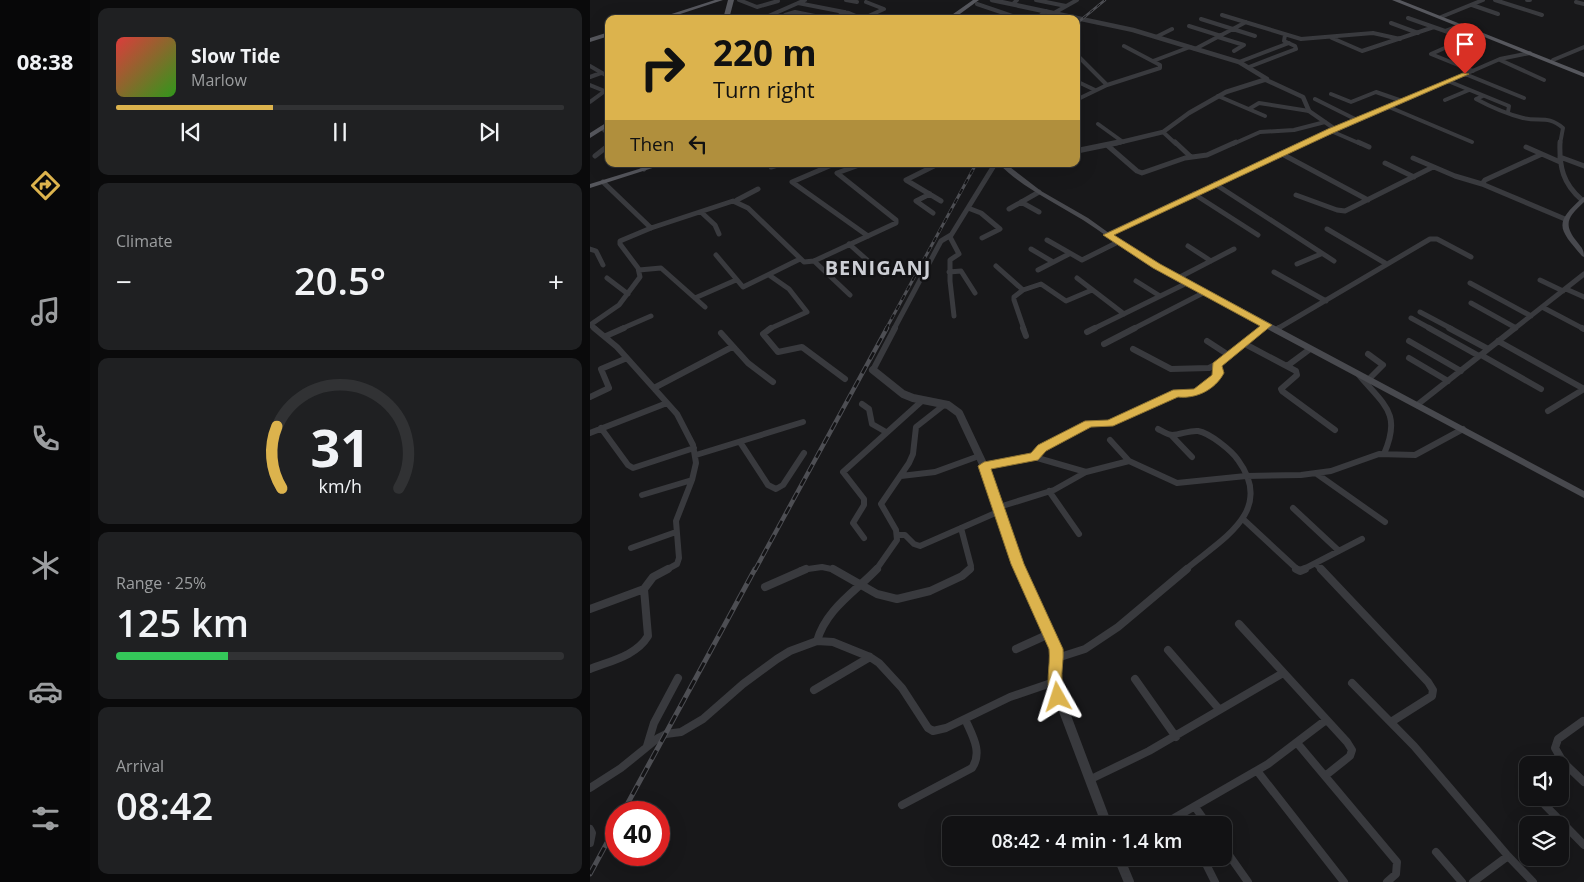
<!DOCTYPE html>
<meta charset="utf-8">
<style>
body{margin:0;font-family:"Open Sans",sans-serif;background:#1f2022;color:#f1f3f6;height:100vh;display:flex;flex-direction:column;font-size:19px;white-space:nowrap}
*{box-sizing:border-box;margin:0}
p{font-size:16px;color:#9c9ea0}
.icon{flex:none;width:28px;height:28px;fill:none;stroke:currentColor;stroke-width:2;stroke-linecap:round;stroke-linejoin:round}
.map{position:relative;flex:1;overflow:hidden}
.side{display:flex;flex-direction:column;gap:8px;padding:8px;background:#0a0a0b;width:500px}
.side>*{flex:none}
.hud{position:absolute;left:15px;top:15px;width:475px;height:152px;border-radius:10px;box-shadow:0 5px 20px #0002,0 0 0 1px #313234;background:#dcb34d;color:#111;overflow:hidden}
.tools{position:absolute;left:929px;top:756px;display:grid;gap:10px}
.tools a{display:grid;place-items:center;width:50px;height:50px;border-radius:10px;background:#121214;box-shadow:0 5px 20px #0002,0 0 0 1px #313234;font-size:25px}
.speed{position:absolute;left:15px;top:801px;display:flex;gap:10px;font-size:25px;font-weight:700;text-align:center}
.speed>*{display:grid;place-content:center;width:65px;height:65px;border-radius:50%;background:#121214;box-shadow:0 5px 20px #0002,0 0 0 1px #313234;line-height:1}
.speed .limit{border:8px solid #d22;background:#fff;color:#111}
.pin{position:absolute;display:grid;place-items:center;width:42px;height:42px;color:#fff;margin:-51px -21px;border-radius:50% 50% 50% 0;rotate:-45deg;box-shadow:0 0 5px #0007}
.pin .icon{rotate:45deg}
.me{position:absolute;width:55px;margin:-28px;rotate:354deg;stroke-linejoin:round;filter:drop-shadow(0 0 4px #0008)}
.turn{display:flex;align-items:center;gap:18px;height:105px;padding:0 25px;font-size:22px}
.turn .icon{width:65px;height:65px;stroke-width:2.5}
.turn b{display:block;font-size:35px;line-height:42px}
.then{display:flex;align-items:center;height:48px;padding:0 25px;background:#0003;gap:10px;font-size:19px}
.big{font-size:38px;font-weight:600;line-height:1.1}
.side .tile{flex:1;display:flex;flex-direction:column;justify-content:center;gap:8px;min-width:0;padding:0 18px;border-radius:10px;background:#1f2022}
.side .dial{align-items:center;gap:0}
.dial svg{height:130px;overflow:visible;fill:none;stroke:#313234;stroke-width:7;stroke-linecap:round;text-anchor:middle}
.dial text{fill:#f1f3f6;stroke:none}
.song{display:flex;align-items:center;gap:15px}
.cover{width:60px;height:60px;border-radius:8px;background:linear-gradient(135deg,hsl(0 70% 55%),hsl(110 70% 35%))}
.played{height:5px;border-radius:2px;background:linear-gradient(90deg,#dcb34d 35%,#313234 35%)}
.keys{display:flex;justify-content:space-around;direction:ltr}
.heat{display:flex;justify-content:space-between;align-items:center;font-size:28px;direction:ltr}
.charge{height:8px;border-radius:4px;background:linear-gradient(90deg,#34c759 25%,#313234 0)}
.trip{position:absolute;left:352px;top:816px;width:290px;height:50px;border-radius:10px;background:#121214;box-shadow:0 5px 20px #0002,0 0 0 1px #313234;font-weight:600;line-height:50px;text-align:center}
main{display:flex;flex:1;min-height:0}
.dock{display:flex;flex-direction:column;width:90px;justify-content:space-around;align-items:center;background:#070708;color:#9c9ea0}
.dock .icon{width:35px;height:35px}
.dock .current{color:#dcb34d}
.dock b{font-size:22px;color:#f1f3f6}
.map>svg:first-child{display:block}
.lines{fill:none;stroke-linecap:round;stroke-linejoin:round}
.minor-far3{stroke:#393a3e;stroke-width:4}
.minor-far2{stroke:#393a3e;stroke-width:5}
.minor-far1{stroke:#393a3e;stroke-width:6}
.minor{stroke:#393a3e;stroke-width:8}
.tertiary-far3{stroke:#393a3e;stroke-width:4.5}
.tertiary-far2{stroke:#393a3e;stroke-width:5.5}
.tertiary-far1{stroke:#393a3e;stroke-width:8}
.tertiary{stroke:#393a3e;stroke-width:10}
.secondary{fill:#48494e;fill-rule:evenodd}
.primary{fill:#56575d;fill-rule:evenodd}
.rail-far3-casing{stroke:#4d4e53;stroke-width:2.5}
.rail-far2-casing{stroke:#4d4e53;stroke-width:3}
.rail-far1-casing{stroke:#4d4e53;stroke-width:4.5}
.rail-casing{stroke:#4d4e53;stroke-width:5}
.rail-far3{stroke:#131315;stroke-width:1;stroke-dasharray:4.5;stroke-linecap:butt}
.rail-far2{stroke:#131315;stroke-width:2;stroke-dasharray:5.5;stroke-linecap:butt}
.rail-far1{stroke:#131315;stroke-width:2.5;stroke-dasharray:8;stroke-linecap:butt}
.rail{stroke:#131315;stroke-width:3;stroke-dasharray:10;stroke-linecap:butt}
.route{fill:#dcb34d;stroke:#8f7432}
.labels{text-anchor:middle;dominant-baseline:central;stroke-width:5;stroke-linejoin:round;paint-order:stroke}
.district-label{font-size:20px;font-weight:bold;letter-spacing:1px;fill:#ccced4;stroke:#131315}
</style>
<main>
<nav class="dock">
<b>08:38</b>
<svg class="icon current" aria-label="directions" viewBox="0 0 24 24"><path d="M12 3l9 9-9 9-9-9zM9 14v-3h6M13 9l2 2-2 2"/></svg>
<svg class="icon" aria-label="music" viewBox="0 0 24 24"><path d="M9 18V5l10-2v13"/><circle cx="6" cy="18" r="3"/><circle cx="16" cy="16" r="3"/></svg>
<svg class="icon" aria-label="phone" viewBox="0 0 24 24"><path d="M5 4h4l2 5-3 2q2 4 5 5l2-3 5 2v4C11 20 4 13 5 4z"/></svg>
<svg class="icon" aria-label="climate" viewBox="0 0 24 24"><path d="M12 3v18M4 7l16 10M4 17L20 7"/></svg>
<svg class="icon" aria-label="car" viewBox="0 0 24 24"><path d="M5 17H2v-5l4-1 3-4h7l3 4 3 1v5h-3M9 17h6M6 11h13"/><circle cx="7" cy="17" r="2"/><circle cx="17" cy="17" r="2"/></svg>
<svg class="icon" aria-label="filters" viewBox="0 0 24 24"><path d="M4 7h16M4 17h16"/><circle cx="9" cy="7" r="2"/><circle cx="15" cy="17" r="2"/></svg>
</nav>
<section class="side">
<div class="tile">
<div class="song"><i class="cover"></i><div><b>Slow Tide</b><p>Marlow</p></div></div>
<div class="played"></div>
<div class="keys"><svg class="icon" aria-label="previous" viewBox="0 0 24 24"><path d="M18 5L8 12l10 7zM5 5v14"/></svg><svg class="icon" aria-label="pause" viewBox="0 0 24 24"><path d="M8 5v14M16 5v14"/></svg><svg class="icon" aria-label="next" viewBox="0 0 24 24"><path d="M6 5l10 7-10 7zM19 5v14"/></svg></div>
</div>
<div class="tile"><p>Climate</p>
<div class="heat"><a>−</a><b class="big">20.5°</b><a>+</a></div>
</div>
<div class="tile dial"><svg viewBox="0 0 100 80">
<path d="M14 69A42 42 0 1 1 86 69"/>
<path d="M14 69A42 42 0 0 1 11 31" stroke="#dcb34d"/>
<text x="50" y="56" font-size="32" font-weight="700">31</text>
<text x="50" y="72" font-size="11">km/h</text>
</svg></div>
<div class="tile"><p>Range · 25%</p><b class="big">125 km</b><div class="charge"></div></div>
<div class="tile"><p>Arrival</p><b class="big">08:42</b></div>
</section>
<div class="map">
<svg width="994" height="882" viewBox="0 0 994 882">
<rect width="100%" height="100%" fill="#18181a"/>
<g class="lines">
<path class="minor-far3" d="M 149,0 L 167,7 L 188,1
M 256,0 L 267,2
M 446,0 L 476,6
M 905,0 L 952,15
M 937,0 L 940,0
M 986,2 L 994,4
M 208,3 L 259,13 L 273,19
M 387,4 L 431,19
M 423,4 L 427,0
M 882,5 L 908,14
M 464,13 L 487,0
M 632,15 L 711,39 L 783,33 L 810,39
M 851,17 L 893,0
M 818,18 L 855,31 L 873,40 L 841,54 L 883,71
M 172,19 L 215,0
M 196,19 L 195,15 L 205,12 L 225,16 L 221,19
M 244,19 L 255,12
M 272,19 L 294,9 L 276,2
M 446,19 L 456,11
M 611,19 L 665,36
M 801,23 L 828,33
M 599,26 L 631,36
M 855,31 L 871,25
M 566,37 L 582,29
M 628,37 L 654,45 L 644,51
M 742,38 L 772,51 L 844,27
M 605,49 L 656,22
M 486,54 L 517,85
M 910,60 L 954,80
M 963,60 L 994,47
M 563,61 L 600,47
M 649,62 L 699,43
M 0,66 L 19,77
M 659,67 L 706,49 L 705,46 L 694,41 L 695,35
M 875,74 L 934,98
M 0,77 L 11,73
M 486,81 L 505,90
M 858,81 L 919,106 L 918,112
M 0,85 L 17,92
M 741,94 L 761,102 L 786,92 L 812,101
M 628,96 L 675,116
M 893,96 L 886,99 C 901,107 917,114 933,118 C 950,122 958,115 973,128 L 970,144
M 725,99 L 767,120
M 486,100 L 517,85 L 570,68 L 570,65 L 534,46
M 855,100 L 879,90
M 0,102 L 19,88
M 799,107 L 882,142
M 659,109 L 669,103 L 719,111
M 508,124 L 533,142
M 12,128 L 19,135
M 741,131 L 771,144
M 573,132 L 586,144
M 643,144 L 670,132 L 704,130 L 735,122
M 714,144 L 910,59 L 940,53"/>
<path class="minor-far2" d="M 585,142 L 601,157
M 768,142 L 779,147
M 970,142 C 969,167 973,184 992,200
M 517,145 L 547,171 L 552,173 L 595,158 L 617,155 L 646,142
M 936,147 L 970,162
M 692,154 L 778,200
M 952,154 L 895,180 L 892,184 L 975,219
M 5,156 L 19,145
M 970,157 L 994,166
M 823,158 L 865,176 L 892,184
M 795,163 L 824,177
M 49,164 L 54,169
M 244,164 L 202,182 L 278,236
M 348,164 L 316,180 L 351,201
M 181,167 L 191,164
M 13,182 L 61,228
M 625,184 L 744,261
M 340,194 L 326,201 L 343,213
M 604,194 L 668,235
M 706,195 L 747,210 L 755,211 L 843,167
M 147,200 L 168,189
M 431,202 L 449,212
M 378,208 L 391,213 L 410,229 L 392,238
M 419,209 L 449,192
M 111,212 L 125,225 L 129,234
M 737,229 L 795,263
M 517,235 L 716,142
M 457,240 L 492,260 L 528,242
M 259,244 L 294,275
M 598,246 L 621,261
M 0,249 L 6,251 L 13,265
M 441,249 L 463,262
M 126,255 L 153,287 L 210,259
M 224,261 L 260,295
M 707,264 L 731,254
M 406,266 L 433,290 L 424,297 L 424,300 L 434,329
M 49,270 L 71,268 L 115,307
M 448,270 L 479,254
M 359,272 L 371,271 L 385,293
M 684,272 L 736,301
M 17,278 L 38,294
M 487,278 L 534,314
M 588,278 L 644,249
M 950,280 L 973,291
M 546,281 L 570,296
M 880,283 L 941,316
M 976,289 L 994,297
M 433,290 L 451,284 L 476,301 L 502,290
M 105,298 L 146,280
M 881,303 L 926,328
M 952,307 L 994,329
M 830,312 L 862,329
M 364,316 L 360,281 L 360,260 L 369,254 L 360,237 L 405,164
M 821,318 L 841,329
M 0,325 L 29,305 L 50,277 L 48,268 L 30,244 L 30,241 L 61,228 L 143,201 L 158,208 L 214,262 L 224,261 L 306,223 L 306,220 L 247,173 L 272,164
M 0,325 L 6,329
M 31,329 L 61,316
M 179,329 L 217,312 L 199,289 L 179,275
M 304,329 L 351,241 L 361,235
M 503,329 L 597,283
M 543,329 L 615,292
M 672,329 L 677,325
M 687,329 L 840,239 L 847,239 L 881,257
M 924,329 L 994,274"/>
<path class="minor-far1" d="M 4,328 L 27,347 L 87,414 L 103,445 L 106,463 L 102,480 L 86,521 L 89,558 L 87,564 L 76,570
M 181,328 L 173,334 L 188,352 L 212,347 L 255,379
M 433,328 L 436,336
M 839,328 L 889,356
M 859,328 L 898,349
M 992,328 L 994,329
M 686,330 L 689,328
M 497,332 L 505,328
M 131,333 L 158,363 L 183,382
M 16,336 L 34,328
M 617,341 L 640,356
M 819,341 L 871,371
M 908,341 L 994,389
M 514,344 L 545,328
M 655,344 L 706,371 L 707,375 L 691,389 L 692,391 L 745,430
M 543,349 L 581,369 L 619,368 L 635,360 L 673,328
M 778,354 L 793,365 L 778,380
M 891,355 L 951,389
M 819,358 L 858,381
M 697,366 L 720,349
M 283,370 L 305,328
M 769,375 C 794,405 812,413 794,454
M 64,388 L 142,347
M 0,397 L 19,388 L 11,369 L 37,358
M 272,404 L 279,409 L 282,424 L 296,432
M 827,405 L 925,328
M 958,411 L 994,389
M 11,428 L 38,465 L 43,468 L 104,448
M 568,429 C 572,431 578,435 582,435 C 590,435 600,430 608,431 C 620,433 642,451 648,460 C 686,512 630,540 595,570
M 0,433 L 77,403
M 581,435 L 602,457
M 520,440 L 539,461
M 150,442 L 178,485 L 186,489 L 193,485 L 214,453
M 106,455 L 213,422
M 444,457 L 452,448 L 494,425 L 519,423 L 587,393 C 606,394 618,389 629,373 L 627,366
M 394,466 L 444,457 L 496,472 L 539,461 L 587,483 L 656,476 L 711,475 L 741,471 L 789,454 L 825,455 L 873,429
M 727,474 L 795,522
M 311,476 L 345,472 L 389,456
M 459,491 L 489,534
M 52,495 L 102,480
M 409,507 L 464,490 L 496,472
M 703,508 L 749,551
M 653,519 L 708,570
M 371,528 L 381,566 L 380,570
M 307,535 L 315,535 L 324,544 L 330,546 L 410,511
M 274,538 L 263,523 L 274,505 L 274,499 L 253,472 L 333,400
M 41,548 L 86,532
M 726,564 L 732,570
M 211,570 L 232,567 L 246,570
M 286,570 L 307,540 L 306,530 L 291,504 L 319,463 L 323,454 L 326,427 L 354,405
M 712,570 L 772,539"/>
<path class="minor" d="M 243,569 L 287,594 L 307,599 L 340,591 L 372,576 L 380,569
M 706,569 L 710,571 L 715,569
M 731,569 L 838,682 L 843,690 L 842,696 L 801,722
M 175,587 L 216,569
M 0,609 L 54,589
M 649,624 L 757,742 L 762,750 L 760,756 L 735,776
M 227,641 C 236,609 265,592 287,569
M 426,649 L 459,634
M 578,650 L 629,709
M 467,658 L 495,649 L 528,627 L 597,569
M 0,669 C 20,661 46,656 58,636 L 54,589 L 63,577 L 78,569
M 545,679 L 586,737
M 762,683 L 824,746 L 918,856 L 943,882
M 224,690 L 280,657
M 993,721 L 968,739 L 965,748 L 973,762 L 994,782
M 708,744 L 807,862 L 806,874 L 797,882
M 57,746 L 64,723 L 88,678
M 668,772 L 754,882
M 501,779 L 559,751 L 693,673
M 935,784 L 938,786
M 0,788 L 31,768 L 68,738 L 76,734 L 91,732 L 113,719 L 153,684 L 187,659 L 200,651 L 227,641 L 243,642 L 280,657 L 289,663 L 312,688 L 338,728 L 343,731 L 356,728 L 420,697 L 464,682
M 948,798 L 994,845
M 312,805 L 382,768 C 393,752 382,735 375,719
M 605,807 L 618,825
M 592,814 L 597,825
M 572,825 L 678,764 L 736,720
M 0,829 L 2,833 L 0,843
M 634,848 L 658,882
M 846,852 L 872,882
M 613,858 L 625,882
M 883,882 L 918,856"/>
<path class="tertiary-far3" d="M 402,0 L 543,30 L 649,62 L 677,79
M 674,79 L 713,97 L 719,111 L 745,129
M 523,144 L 573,132 L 599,113 L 636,92 L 677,79"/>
<path class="tertiary-far2" d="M 486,151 L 530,142"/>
<path class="tertiary-far1" d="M 283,370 L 313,394 L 323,398 L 358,405 L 369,413 L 394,466 L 430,570"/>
<path class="tertiary" d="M 429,569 L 466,649 L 465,687 L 517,825
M 529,858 L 539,882"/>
<path class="secondary" d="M 409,164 L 416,164 L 451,191 L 498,218 L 544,251 L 569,264 L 994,491 L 994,498 L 563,268 C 538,253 517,235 493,220 C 464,202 433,188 409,164 Z
M 994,197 L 994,202 C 978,217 972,224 988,243 C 992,248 994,250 994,257 L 992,256 C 969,229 963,224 992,198 Z"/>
<path class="primary" d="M 125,0 L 133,0 L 75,19 L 66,19 Z
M 138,0 L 144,0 L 139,19 L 133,19 Z
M 383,0 L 389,0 L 363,19 L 356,19 Z
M 802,0 L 810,0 L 994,73 L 994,77 Z
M 19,32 L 19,36 L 0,42 L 0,38 Z
M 19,121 L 19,126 L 0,138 L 0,133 Z
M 65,164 L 75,164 L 0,188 L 0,184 Z"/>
<g class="rail-far3-casing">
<path id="rail-far3" d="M 486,24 L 515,0"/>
</g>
<g class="rail-far2-casing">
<path id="rail-far2" d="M 296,329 L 386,164"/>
</g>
<g class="rail-far1-casing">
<path id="rail-far1" d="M 165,570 L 297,328"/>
</g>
<g class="rail-casing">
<path id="rail" d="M 33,812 L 165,569
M 0,874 L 26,826"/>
</g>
<use href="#rail-far3" class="rail-far3"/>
<use href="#rail-far2" class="rail-far2"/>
<use href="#rail-far1" class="rail-far1"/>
<use href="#rail" class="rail"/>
</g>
<path class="route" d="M 873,73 L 879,74 L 743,133 L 524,235 L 570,264 L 682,325 L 632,366 L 634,373 C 625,390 606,399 588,397 L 523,426 L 501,427 L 456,451 L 448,460 L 401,469 L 434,564 L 473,649 C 474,660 471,670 472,682 C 472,689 476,694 473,702 L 468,703 L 462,702 C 454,684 461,667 459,649 L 421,564 L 388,466 L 394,462 L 441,453 L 448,445 L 495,421 L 518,420 L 583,390 L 604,389 L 622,375 L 623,363 L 670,326 L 563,268 L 513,235 L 738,129 Z"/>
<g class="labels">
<g class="district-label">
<text x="288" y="267">BENIGANJ</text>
</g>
</g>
</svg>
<div class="tools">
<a><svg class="icon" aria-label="sound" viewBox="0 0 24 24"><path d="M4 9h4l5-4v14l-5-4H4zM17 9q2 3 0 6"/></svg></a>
<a><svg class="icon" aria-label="layers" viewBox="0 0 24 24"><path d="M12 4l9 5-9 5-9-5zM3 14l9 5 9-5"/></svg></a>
</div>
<div class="speed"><div class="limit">40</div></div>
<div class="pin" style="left:875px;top:74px;background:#d93025"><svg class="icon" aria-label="arrive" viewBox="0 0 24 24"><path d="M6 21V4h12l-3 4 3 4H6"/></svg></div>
<svg class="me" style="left:468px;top:697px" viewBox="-20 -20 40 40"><path d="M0-17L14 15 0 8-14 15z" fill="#dcb34d" stroke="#fff" stroke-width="4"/></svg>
<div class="trip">08:42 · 4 min · 1.4 km</div>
<div class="hud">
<div class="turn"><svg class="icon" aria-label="right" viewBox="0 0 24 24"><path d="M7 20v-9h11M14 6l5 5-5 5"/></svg><div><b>220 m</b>Turn right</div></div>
<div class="then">Then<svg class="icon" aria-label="left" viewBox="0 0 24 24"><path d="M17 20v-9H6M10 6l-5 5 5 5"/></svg></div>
</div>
</div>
</main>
